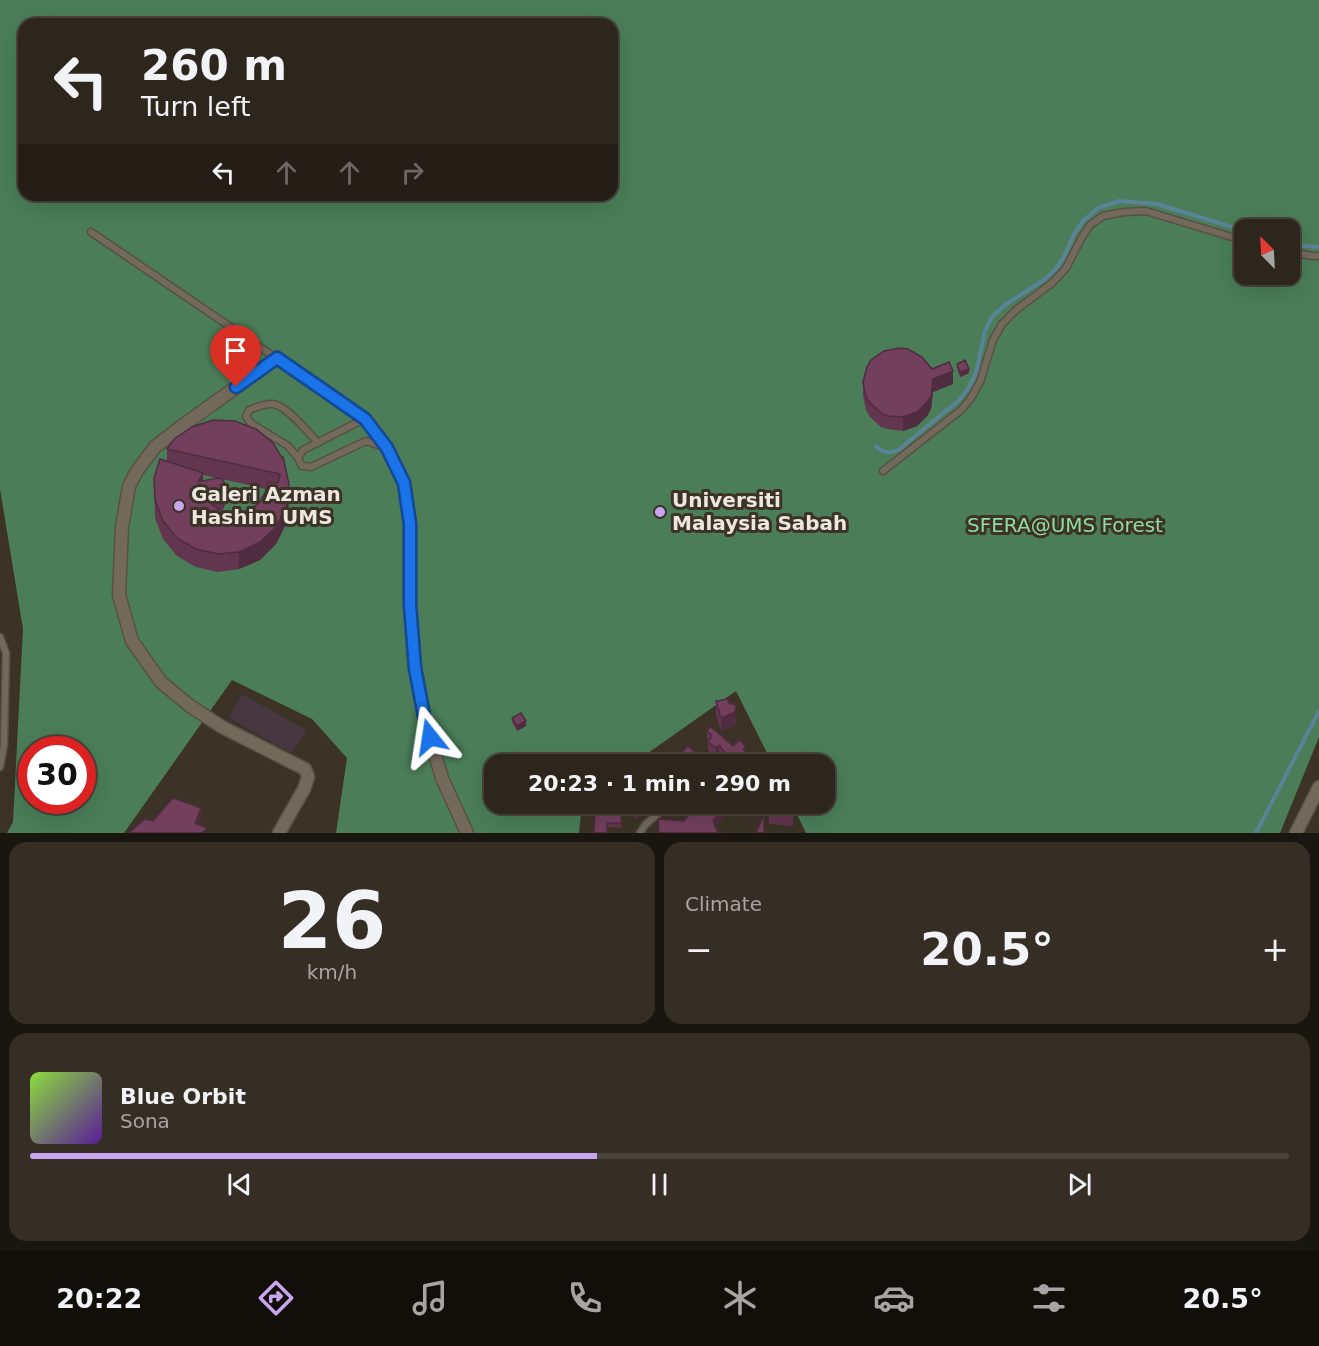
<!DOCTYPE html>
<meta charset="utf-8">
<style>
body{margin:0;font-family:"DejaVu Sans",sans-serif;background:#352e25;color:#f1f3f6;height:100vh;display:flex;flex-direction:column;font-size:22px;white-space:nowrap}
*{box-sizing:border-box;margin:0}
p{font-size:20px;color:#a7a5a3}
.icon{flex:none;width:33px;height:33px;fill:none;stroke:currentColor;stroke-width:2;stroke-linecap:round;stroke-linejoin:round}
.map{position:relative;height:833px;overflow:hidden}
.sheet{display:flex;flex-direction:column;gap:9px;padding:9px;background:#19150f;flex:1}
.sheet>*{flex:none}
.banner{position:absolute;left:18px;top:18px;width:600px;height:183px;border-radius:18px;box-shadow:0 6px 24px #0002,0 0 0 2px #48433b;background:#2d261c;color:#f1f3f6;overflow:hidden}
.needle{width:39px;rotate:336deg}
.fabs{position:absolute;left:1234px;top:219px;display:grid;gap:12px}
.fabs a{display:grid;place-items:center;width:66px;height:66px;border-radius:12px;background:#2d261c;box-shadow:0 6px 24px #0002,0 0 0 2px #48433b;font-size:30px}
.speed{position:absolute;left:18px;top:736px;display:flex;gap:12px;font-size:30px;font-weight:700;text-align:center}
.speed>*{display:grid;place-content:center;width:78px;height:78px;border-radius:50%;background:#2d261c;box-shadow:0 6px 24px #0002,0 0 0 2px #48433b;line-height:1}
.speed .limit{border:9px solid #d22;background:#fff;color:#111}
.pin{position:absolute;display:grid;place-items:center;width:51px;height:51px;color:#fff;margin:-62px -26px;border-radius:50% 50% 50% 0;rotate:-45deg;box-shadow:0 0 6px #0007}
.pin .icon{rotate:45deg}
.me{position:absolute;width:66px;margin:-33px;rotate:345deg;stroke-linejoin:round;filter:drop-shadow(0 0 4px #0008)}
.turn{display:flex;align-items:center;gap:21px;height:126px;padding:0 24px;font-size:27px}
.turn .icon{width:78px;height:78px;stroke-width:2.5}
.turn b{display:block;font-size:42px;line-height:51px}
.lanes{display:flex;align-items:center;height:57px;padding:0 24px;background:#0003;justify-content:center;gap:30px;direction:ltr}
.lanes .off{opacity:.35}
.big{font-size:45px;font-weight:700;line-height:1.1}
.sheet .card{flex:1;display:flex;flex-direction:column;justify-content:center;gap:9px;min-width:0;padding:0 21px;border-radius:18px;background:#352e25}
.sheet .dial{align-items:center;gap:0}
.dial b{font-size:78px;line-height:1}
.song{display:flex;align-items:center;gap:18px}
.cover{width:72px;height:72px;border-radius:9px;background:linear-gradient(135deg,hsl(90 70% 55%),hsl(270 70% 35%))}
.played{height:6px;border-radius:3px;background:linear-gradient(90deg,#c8a6ef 45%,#48433b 45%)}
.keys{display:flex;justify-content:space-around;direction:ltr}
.heat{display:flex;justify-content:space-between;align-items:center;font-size:33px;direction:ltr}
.sheet .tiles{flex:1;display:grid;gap:9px;grid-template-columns:1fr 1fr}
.card:last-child{grid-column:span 2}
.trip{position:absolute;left:484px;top:754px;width:351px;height:60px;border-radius:18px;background:#2d261c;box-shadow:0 6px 24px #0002,0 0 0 2px #48433b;font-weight:700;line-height:60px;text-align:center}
.menu{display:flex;height:96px;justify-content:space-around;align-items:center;background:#120f0b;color:#a7a5a3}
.menu .icon{width:42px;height:42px}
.menu .selected{color:#c8a6ef}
.menu b{font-size:27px;color:#f1f3f6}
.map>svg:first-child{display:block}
.commercial{fill:#483641}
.forest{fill:#4a7d58;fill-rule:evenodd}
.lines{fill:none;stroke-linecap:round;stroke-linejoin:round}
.stream{stroke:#598498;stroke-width:4}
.lane-casing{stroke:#585045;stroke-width:9}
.street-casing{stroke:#585045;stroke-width:15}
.lane{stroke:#73695b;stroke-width:6}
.street{stroke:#73695b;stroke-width:12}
.wall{fill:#62364f;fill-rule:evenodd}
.shaded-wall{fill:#502c40}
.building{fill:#723f5c;stroke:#502c40;stroke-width:1.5}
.route-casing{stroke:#114b97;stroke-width:15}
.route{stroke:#1a73e8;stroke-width:10}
.poi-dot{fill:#c8a6ef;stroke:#3c3326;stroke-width:2}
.labels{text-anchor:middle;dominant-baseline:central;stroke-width:6;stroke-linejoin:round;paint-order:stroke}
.poi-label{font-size:20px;font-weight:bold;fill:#ede7df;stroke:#3c3326;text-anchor:start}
.park-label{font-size:20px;fill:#8fdca3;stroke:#3c3326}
</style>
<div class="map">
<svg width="1319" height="833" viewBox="0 0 1319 833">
<rect width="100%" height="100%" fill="#3c3326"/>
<path class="commercial" d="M 242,694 L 307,730 L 291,753 L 229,718 Z"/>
<path class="forest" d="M 0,0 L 1319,0 L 1319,737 L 1280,833 L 806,833 L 792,804 L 825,804 L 825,765 L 773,765 L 736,691 L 631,765 L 495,765 L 495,804 L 582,804 L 579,833 L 336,833 L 347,758 L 312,719 L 232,680 L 124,833 L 7,833 L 13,822 L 23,629 L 0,489 ZM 24,24 L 612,24 L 612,195 L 24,195 ZM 1245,230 L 1290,230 L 1290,274 L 1245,274 ZM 32,750 L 82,750 L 82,801 L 32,801 Z"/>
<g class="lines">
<path class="stream" d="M 1290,245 L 1319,247
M 959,400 L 967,390 L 976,373 L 985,331 L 992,317 L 1005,305 L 1045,279 L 1055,270 L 1064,257 L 1074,234 L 1083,221 L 1098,208 L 1119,201 L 1157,204 L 1245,231
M 876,446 C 884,453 888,454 898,450 L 958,401
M 1256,833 L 1319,711"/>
<g class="lane-casing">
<path id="lane" d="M 91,232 L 276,358
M 1290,252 L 1313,256 L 1319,256
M 364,419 L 303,450 L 298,458 L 302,466 L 311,467 L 366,441 L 384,447
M 298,458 L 288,446 L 252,424 L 246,417 L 249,410 C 257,407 265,403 273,404 C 287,406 308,432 318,443
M 883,471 L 961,410 L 971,398 L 980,382 L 993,340 L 1002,324 L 1016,310 L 1052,283 L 1066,268 L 1082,237 L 1090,225 L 1103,216 L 1124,212 L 1146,211 L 1245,241
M 0,637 L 6,653 L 4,745 L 0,767
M 640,833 L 645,825 L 669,804"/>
</g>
<g class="street-casing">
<path id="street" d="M 279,833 L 304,789 L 308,777 L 305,769 L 222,727 L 190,706 L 161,682 L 132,641 L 119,595 L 122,527 L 129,486 L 137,471 L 155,447 L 182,426 L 277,358 L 328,393 L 365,419 L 387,448 L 404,483 L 410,524 L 410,605 L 415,668 L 424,716 L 442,778 L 467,833
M 1296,833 L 1319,787"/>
</g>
<use href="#lane" class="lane"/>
<use href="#street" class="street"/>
</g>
<path class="wall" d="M 957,364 L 969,373 L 960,377 L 957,368 Z
M 863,382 L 953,384 L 933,392 L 931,409 L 927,416 L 917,426 L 903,431 L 888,429 L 881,427 L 870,417 L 866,410 L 863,395 Z
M 273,443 L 289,502 L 286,524 L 276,544 L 260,560 L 239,569 L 218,572 L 196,567 L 177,556 L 163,539 L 155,518 L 154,478 L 167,461 L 167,449 ZM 203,475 L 217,478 L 203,481 ZM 222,479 L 266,489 L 265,493 L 259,503 L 250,509 L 240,513 L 229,513 L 220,510 L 223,509 L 226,502 Z
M 716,701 L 736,718 L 735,726 L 721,731 L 716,715 Z
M 512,718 L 526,726 L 517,731 L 512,722 Z
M 707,730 L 733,746 L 746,747 L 727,765 L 719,754 L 716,758 L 708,751 L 708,741 L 707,739 Z
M 620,804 L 651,804 L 637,819 Z
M 691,804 L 734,804 L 715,827 L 718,833 L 729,833 L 658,833 L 658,819 L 683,821 L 692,812 L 691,811 Z
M 768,804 L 793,804 L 793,826 L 769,824 Z
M 622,811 L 621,828 L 607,827 L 594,833 Z"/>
<path class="shaded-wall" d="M 969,369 L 969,373 L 960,377 L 960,372 Z
M 953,371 L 953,384 L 933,392 L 931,409 L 927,416 L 917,426 L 903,431 L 903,417 L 933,379 Z
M 203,473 L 203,490 L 198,482 Z
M 289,484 L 289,502 L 286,524 L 276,544 L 260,560 L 239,569 L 239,552 Z
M 226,485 L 226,502 L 223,509 L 223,491 Z
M 736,705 L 735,726 L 721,731 L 721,718 Z
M 526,721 L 526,726 L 517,731 L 517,726 Z
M 719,745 L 719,754 L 716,758 L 716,748 Z
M 695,752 L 695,757 L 687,765 L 683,765 Z
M 646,804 L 651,804 L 637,819 L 637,814 Z
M 727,804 L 734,804 L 713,830 L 713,821 Z
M 201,808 L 201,817 L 195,832 L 195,823 Z"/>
<path class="building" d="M 900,348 L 908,349 L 922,357 L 932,369 L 949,362 L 953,371 L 933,379 L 931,396 L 927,402 L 917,412 L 903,417 L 888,416 L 881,413 L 870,403 L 866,397 L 863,382 L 867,367 L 871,360 L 884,351 Z
M 965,360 L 969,369 L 960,372 L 957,364 Z
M 213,420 L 235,421 L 256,429 L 273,443 L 282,458 L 283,457 L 289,484 L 286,507 L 276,527 L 260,542 L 239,552 L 218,554 L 196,549 L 177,538 L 163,521 L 155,500 L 154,478 L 160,459 L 203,473 L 198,482 L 217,478 L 222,479 L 226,485 L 223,491 L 201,495 L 218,509 L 229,513 L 240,513 L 250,509 L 259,503 L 265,493 L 268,482 L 278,483 L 280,474 L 167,449 L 174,439 L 192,427 Z
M 728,699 L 729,703 L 736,705 L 735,712 L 721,718 L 716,701 Z
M 521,713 L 526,721 L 517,726 L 512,718 Z
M 711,727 L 733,746 L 740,740 L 746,747 L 743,749 L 755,765 L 727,765 L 731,760 L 719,745 L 716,748 L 708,742 L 712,736 L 707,730 Z
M 688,746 L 695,752 L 683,765 L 670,765 Z
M 173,798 L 201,808 L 195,823 L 207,828 L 202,833 L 129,833 L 145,819 L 153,821 Z
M 625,804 L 646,804 L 637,814 Z
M 693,804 L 727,804 L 713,821 L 718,833 L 729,833 L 659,833 L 658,819 L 683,821 L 698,807 Z
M 768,804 L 793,804 L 793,812 L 769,811 Z
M 595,810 L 622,811 L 621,823 L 607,823 L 607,833 L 594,833 Z
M 764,814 L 764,833 L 756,833 Z"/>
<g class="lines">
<g class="route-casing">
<path id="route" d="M 236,387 L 277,358 L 365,419 L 387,448 L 404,483 L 410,524 L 410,605 L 415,668 L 424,716 L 430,737"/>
</g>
<use href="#route" class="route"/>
</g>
<g class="poi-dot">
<circle cx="179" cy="506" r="6"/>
<circle cx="660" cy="512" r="6"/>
</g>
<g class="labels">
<g class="poi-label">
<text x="191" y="494">Galeri Azman<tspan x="191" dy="23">Hashim UMS</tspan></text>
<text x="672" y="500">Universiti<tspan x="672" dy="23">Malaysia Sabah</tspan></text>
</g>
<g class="park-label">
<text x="1065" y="525">SFERA@UMS Forest</text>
</g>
</g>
</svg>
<div class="fabs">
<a><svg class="needle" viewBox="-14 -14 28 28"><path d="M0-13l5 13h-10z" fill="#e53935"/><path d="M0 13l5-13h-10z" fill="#a7a5a3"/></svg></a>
</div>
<div class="speed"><div class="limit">30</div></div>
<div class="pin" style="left:236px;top:387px;background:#d93025"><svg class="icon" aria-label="arrive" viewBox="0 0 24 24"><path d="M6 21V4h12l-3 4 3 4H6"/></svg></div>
<svg class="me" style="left:430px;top:737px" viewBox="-20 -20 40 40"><path d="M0-17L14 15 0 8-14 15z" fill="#1a73e8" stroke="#fff" stroke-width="4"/></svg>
<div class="trip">20:23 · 1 min · 290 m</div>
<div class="banner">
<div class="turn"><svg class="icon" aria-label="left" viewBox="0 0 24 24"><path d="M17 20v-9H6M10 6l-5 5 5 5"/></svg><div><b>260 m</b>Turn left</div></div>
<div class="lanes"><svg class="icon" aria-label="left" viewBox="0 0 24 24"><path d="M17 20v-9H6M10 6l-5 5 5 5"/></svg><svg class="icon off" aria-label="ahead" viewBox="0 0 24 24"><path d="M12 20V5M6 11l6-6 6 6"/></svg><svg class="icon off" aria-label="ahead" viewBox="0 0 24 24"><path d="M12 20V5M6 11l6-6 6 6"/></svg><svg class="icon off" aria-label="right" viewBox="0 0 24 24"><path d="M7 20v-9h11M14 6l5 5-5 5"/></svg></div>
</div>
</div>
<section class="sheet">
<div class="tiles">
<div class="card dial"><b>26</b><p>km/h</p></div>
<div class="card"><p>Climate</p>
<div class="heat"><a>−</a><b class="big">20.5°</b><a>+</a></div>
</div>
<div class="card">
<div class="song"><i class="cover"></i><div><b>Blue Orbit</b><p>Sona</p></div></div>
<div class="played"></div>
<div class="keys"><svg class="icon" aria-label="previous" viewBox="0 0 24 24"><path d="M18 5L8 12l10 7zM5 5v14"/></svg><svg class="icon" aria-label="pause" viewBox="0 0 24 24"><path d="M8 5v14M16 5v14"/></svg><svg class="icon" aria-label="next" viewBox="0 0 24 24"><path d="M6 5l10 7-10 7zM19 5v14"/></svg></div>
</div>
</div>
</section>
<nav class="menu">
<b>20:22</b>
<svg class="icon selected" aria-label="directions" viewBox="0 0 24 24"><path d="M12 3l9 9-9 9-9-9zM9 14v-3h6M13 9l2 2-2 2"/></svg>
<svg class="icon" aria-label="music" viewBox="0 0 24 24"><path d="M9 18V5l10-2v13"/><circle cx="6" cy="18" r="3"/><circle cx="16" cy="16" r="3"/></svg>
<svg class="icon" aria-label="phone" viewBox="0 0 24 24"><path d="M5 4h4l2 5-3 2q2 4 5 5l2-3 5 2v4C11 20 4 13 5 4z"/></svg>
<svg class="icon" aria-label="climate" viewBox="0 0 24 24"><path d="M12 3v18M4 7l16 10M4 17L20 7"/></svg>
<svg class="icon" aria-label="car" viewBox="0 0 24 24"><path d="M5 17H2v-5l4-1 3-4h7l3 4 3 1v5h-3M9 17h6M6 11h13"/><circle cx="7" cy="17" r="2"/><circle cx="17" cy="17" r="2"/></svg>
<svg class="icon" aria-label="filters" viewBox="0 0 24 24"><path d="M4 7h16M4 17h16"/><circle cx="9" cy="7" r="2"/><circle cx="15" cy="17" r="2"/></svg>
<b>20.5°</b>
</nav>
